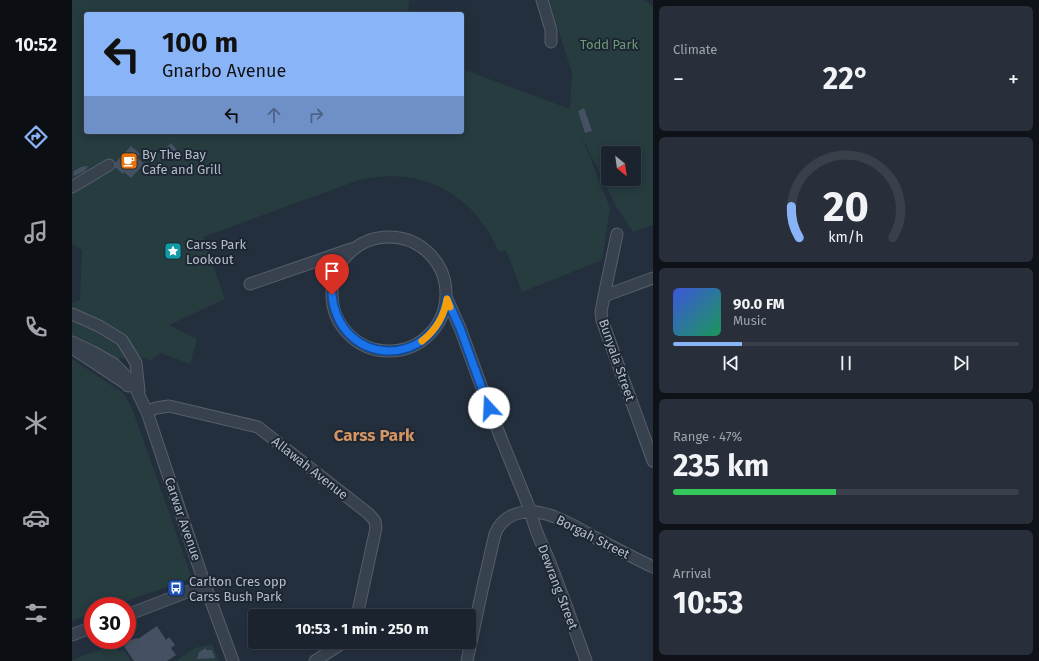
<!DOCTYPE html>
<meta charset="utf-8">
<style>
body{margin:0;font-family:"Fira Sans",sans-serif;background:#282f3a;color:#f1f3f6;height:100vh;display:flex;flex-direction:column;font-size:15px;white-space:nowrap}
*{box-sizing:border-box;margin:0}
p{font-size:13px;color:#a0a4aa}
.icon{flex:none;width:22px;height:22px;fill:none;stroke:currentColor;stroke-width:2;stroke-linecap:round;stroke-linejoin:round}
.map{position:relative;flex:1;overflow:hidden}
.details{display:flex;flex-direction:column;gap:6px;padding:6px;background:#0f1319;width:386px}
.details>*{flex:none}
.guide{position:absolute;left:12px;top:12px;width:380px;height:122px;border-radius:4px;box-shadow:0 2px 10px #0003,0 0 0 1px #39404a;background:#8ab4f8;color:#111;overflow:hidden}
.needle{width:26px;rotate:151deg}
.fabs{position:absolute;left:529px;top:146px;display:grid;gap:8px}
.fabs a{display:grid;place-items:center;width:40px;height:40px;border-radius:4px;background:#1b232e;box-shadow:0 2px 10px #0003,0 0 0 1px #39404a;font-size:20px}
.speed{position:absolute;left:12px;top:597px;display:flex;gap:8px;font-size:20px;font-weight:700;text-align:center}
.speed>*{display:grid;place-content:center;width:52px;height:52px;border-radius:50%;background:#1b232e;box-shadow:0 2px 10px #0003,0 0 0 1px #39404a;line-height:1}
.speed .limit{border:6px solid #d22;background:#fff;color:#111}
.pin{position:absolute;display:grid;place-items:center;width:34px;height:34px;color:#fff;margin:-41px -17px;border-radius:50% 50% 50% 0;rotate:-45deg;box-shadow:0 0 4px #0007}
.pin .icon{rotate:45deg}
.me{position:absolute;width:44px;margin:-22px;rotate:340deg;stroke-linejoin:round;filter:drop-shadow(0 0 3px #0008)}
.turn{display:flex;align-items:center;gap:14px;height:84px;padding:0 12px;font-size:18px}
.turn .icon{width:52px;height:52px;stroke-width:2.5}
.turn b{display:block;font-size:28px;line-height:34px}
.lanes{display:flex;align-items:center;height:38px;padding:0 12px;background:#0003;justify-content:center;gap:20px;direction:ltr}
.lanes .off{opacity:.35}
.big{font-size:30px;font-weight:700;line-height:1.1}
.details .card{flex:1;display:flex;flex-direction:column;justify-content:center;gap:6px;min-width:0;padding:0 14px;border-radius:6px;background:#282f3a}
.details .dial{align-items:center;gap:0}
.dial svg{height:104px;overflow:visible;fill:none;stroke:#39404a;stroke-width:7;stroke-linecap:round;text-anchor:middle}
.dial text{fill:#f1f3f6;stroke:none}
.song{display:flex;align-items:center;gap:12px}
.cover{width:48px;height:48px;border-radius:6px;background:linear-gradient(135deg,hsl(230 70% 55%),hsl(150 70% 35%))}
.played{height:4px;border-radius:2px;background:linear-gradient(90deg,#8ab4f8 20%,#39404a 20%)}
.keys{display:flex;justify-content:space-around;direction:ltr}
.heat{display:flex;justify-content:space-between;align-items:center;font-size:22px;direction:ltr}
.charge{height:6px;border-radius:3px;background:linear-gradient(90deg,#34c759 47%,#39404a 0)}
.trip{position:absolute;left:176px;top:609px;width:228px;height:40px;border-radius:4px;background:#1b232e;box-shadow:0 2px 10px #0003,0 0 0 1px #39404a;font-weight:700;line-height:40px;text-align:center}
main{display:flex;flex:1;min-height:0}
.dock{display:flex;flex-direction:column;width:72px;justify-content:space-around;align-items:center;background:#0b0e12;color:#a0a4aa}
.dock .icon{width:28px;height:28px}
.dock .active{color:#8ab4f8}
.dock b{font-size:18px;color:#f1f3f6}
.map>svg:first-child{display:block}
.green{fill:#263c3f;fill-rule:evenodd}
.building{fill:#455162}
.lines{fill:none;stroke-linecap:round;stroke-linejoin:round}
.minor-casing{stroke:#565f6c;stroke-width:13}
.minor{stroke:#38414e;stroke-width:11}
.route-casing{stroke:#114b97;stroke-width:10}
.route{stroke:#1a73e8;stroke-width:7}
.slow{stroke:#f59e0b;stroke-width:7}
.labels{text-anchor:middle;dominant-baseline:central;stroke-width:4;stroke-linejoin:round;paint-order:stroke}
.park-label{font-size:13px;fill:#6b9a76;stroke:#1d2633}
.poi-label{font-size:13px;fill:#b4bcc9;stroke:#1d2633;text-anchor:start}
.street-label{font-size:13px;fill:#b4bcc9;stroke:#1d2633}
.district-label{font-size:17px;font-weight:bold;fill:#d59563;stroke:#1d2633}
</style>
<main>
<nav class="dock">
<b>10:52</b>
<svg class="icon active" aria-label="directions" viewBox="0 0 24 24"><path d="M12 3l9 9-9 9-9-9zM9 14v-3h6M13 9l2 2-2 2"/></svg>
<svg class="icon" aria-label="music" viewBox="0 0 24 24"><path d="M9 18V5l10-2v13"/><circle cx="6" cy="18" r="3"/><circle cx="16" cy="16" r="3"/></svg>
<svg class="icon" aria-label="phone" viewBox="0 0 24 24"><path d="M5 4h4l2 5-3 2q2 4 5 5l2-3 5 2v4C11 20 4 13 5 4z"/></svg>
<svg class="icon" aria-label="climate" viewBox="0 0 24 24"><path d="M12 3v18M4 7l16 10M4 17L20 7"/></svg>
<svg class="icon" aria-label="car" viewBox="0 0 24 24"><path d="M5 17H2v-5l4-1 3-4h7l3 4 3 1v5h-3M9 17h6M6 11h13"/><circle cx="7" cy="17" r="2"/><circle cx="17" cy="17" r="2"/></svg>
<svg class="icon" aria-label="filters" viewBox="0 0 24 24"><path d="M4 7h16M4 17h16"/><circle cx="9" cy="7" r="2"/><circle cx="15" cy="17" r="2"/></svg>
</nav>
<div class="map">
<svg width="581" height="661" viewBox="0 0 581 661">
<rect width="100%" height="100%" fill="#242f3e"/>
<path class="green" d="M 0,0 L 337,0 L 336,14 L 14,14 L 14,132 L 390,132 L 390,69 L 498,109 L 500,73 L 477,0 L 571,0 L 581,6 L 581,225 L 561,232 L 544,206 L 509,135 L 538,208 L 530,260 L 450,292 L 434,250 L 427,252 C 401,193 351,166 287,180 L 131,237 L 153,299 L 97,325 L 125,339 L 118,364 L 89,353 L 78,361 L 64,355 L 45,360 L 0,338 L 0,303 L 8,300 L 10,250 L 0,244 ZM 536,153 L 562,153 L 562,179 L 536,179 Z
M 0,359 L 51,393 L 60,408 L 120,578 L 41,606 L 21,606 L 21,613 L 0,621 Z
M 41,641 L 46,651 L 51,649 L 59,661 L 0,661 L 0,660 L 29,649 L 37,643 Z
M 140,644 L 147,661 L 104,661 L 123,648 Z"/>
<path class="building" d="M 512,108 L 520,131 L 513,133 L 506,111 Z
M 99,143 L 105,150 L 95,159 L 89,153 Z
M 59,146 L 68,154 L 65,157 L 72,164 L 59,178 L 52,172 L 51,174 L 43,167 L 43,163 Z
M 16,166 L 13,171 L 2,176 L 1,174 L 2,171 L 9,167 Z
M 85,626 L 94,640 L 97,637 L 103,645 L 99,648 L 104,655 L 95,661 L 62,661 L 53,648 L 50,640 L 59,640 L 65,638 L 66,639 Z
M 134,648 L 134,650 L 140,650 L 143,658 L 125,659 L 127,652 Z"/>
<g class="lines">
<g class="minor-casing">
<path id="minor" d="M 470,0 L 479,30 L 479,42
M 0,187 L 37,165
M 545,234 L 532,296 L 529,312 L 530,320 L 581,461
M260 294a57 57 0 1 1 114 0a57 57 0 1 1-114 0Z
M 178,284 L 279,249
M 532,296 L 581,278
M 375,299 L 388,328 L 422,421 L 459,512 C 462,530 470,544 477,560 C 490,594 502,627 514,661
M 0,314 L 27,326 L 50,340 L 64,363 L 67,391
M 0,342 L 21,352 L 42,364 L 61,383 L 75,412 L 133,585 L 161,661
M 0,348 L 53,383 L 56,386
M 75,412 L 84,408 L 97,406 L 186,427 L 297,514 L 303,521 L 304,528 L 285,616
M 55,615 L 133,585
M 0,635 L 21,627
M 243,661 L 272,642
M 395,661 L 411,586 L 423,534 C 433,509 461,508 483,517 C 497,522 511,531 524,538 C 543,548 562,558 581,567"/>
</g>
<use href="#minor" class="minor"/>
</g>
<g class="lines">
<g class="route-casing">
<path id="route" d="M 260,295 C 268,368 362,370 375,299 L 388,328 L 417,408"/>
</g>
<use href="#route" class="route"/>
<path class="slow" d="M 350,341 C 364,330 372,317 375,299 L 378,307"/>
</g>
<defs>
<g id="cafe-square" transform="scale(0.9)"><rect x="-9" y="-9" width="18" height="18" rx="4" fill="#e8710a" stroke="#1d2633"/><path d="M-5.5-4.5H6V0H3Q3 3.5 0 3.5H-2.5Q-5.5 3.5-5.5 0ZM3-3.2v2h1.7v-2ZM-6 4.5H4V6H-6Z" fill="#fff"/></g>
<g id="sight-square" transform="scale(0.9)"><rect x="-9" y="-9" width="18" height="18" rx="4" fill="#0f9aa8" stroke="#1d2633"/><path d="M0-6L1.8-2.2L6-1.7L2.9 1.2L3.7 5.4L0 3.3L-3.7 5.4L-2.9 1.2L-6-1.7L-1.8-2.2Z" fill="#fff"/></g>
<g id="bus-square" transform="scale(0.9)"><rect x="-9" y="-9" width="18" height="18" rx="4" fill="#1a4fb4" stroke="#1d2633"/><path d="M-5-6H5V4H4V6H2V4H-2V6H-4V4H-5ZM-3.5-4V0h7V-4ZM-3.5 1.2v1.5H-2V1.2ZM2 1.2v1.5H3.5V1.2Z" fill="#fff"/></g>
</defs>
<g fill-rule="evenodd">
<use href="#cafe-square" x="57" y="161"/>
<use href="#sight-square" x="101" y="251"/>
<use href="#bus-square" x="104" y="588"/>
</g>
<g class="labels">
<g class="park-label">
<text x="537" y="44">Todd Park</text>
</g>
<g class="poi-label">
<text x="70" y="154">By The Bay<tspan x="70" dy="15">Cafe and Grill</tspan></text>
<text x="114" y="244">Carss Park<tspan x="114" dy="15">Lookout</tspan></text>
<text x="117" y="581">Carlton Cres opp<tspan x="117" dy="15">Carss Bush Park</tspan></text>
</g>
<g class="street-label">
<text transform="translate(545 360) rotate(71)">Bunyala Street</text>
<text transform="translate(238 468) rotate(38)">Allawah Avenue</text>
<text transform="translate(111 519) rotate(71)">Carwar Avenue</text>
<text transform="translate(521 537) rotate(27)">Borgah Street</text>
<text transform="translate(486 587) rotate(69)">Dewrang Street</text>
</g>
<g class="district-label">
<text x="302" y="435">Carss Park</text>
</g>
</g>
</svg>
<div class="fabs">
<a><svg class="needle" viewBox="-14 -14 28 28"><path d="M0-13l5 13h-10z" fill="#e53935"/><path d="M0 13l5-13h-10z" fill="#a0a4aa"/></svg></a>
</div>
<div class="speed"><div class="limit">30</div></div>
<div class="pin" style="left:260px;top:295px;background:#d93025"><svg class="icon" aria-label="arrive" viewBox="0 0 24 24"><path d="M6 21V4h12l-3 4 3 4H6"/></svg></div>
<svg class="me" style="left:417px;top:408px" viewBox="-20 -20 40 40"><circle r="19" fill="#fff"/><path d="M0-13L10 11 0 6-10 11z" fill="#1a73e8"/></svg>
<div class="trip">10:53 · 1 min · 250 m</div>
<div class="guide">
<div class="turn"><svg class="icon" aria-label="left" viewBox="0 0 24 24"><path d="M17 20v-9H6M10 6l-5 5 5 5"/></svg><div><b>100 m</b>Gnarbo Avenue</div></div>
<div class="lanes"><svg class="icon" aria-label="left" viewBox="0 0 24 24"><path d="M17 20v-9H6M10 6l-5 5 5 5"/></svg><svg class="icon off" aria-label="ahead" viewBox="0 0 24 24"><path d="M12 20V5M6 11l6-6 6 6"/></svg><svg class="icon off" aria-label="right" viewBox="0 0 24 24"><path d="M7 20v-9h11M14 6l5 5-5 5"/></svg></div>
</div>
</div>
<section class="details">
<div class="card"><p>Climate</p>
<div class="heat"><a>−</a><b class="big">22°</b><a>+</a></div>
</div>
<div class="card dial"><svg viewBox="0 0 100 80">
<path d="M14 69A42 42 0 1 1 86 69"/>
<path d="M14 69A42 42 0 0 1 8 45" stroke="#8ab4f8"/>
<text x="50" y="56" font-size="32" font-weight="700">20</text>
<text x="50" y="72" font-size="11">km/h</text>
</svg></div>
<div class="card">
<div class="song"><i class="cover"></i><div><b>90.0 FM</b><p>Music</p></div></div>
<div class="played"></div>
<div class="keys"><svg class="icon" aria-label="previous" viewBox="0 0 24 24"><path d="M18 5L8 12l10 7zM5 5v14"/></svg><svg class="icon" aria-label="pause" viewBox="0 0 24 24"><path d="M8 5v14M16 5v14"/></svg><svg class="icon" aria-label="next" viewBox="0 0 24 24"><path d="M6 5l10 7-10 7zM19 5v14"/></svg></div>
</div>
<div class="card"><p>Range · 47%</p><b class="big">235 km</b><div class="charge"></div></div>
<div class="card"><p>Arrival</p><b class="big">10:53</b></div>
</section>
</main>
